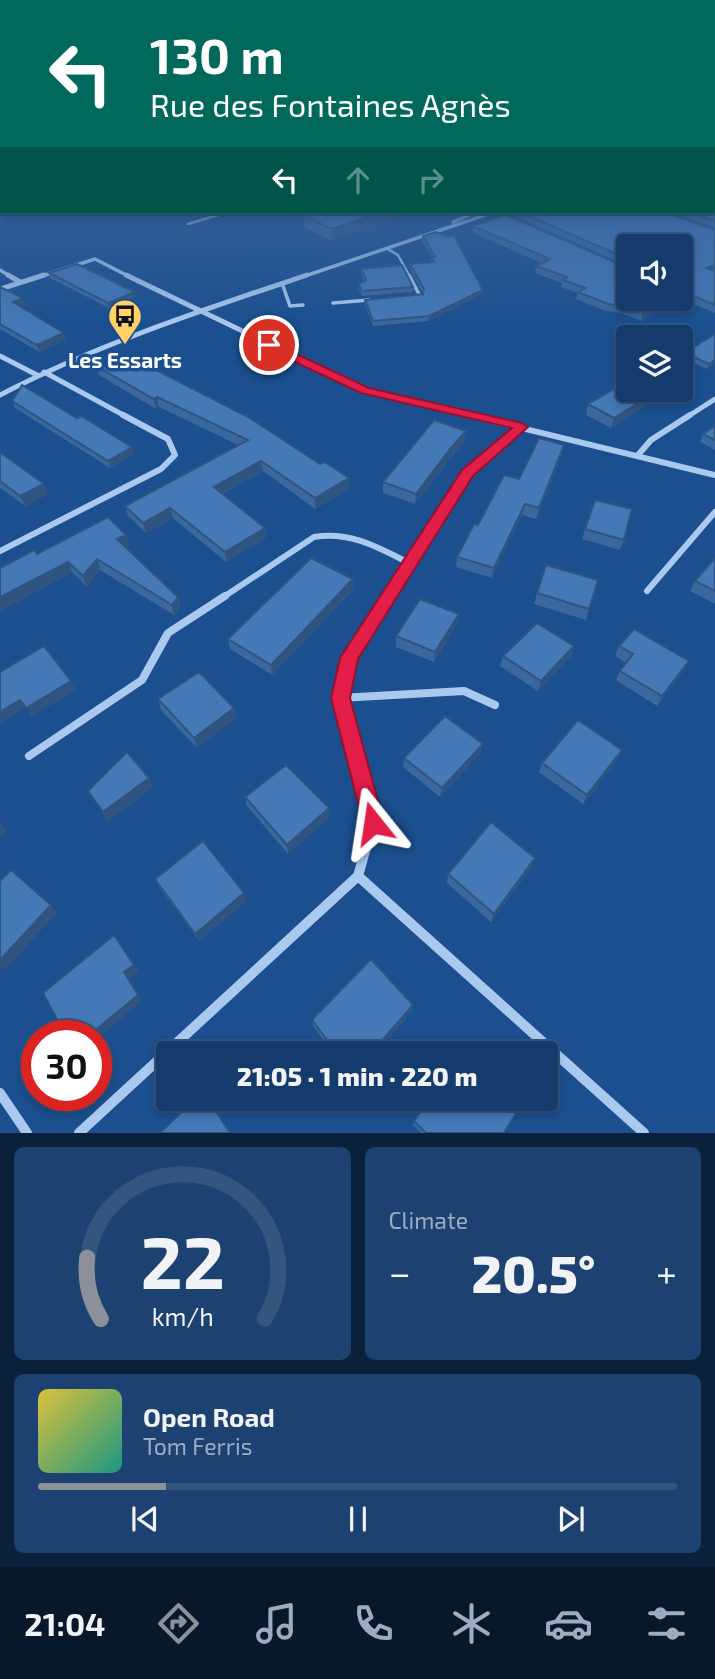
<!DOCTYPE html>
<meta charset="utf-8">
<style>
body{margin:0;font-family:"Exo 2",sans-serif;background:#1d4271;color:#f1f3f6;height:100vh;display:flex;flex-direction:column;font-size:26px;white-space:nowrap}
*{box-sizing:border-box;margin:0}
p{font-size:23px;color:#9dadc1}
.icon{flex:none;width:38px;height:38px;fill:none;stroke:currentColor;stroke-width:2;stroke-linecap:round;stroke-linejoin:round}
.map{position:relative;height:1133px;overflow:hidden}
.details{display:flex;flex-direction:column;gap:14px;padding:14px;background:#0b203b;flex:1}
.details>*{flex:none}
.banner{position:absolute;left:0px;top:0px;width:716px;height:214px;box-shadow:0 4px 10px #0003,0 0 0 2px #33557e;background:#00695c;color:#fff;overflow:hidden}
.buttons{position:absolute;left:616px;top:234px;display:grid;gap:14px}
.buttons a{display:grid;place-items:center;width:77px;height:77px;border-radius:7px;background:#143b6b;box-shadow:0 4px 10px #0003,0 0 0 2px #33557e;font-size:35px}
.speed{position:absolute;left:21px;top:1020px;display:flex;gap:14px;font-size:35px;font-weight:700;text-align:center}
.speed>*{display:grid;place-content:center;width:91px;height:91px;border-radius:50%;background:#143b6b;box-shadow:0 4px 10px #0003,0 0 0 2px #33557e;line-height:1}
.speed .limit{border:10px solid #d22;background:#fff;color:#111}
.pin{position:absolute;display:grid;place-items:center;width:60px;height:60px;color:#fff;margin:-30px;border:4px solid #fff;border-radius:50%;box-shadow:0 2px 7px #0007}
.me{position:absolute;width:77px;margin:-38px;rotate:345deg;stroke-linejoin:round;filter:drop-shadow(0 0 5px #0008)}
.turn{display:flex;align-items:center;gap:24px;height:147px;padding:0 35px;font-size:32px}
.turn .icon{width:91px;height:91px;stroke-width:2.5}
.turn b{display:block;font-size:49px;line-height:60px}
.lanes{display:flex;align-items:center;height:66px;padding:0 35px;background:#0003;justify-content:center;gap:35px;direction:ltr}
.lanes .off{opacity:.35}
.big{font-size:52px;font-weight:800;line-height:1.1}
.details .card{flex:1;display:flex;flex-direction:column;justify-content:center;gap:10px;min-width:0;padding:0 24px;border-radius:10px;background:#1d4271}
.details .dial{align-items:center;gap:0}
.dial svg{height:182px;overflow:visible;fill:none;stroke:#33557e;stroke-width:7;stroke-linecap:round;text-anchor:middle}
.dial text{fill:#f1f3f6;stroke:none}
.song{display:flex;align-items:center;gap:21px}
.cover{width:84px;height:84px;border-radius:10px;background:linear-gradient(135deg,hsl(50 70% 55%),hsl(170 70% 35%))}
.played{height:7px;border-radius:4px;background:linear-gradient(90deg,#8c9099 20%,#33557e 20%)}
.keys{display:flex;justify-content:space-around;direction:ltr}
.heat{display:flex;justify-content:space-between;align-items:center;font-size:38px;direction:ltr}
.details .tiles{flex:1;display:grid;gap:14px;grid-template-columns:1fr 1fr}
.card:last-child{grid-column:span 2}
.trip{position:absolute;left:156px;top:1041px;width:402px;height:70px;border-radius:7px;background:#143b6b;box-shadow:0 4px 10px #0003,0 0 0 2px #33557e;font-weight:800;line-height:70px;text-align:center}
.dock{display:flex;height:112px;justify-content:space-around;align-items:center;background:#08182b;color:#9dadc1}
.dock .icon{width:49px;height:49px}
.dock .active{color:#8c9099}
.dock b{font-size:32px;color:#f1f3f6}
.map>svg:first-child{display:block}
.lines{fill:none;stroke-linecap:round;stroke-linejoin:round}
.lane-far1{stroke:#a9c9ee;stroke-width:2.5}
.lane{stroke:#a9c9ee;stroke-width:3.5}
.street-far4{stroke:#a9c9ee;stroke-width:3.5}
.street-far3{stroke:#a9c9ee;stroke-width:5}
.street-far2{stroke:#a9c9ee;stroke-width:6}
.street-far1{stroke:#a9c9ee;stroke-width:8}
.street{stroke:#a9c9ee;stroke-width:10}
.wall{fill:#3a679d}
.shaded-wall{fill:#305480}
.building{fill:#4478b7;stroke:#305480;stroke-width:2}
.route{fill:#e11d48;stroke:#92132f;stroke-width:2}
.labels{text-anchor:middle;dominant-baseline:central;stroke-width:7;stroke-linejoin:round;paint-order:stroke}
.far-poi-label{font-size:21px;font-weight:bold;fill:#fff;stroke:#1b4f8f}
</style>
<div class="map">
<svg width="715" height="1133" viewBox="0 0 715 1133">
<rect width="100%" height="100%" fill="#1b4f8f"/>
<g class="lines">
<path class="lane-far1" d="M 188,224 L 228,212
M 386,248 L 398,255 L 410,277"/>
<path class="lane" d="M 409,275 L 420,296 L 417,297
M 282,283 L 290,306 L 303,305
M 333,303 L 369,300"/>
<path class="street-far4" d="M 453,222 L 476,212
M 0,270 L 11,277
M 39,277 L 95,259 L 130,277
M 302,277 L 494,212"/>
<path class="street-far3" d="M 8,275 L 20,282
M 126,275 L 365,390 L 475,417
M 0,289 L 44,275
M 681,293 L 684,295
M 0,356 L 37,375
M 44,372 L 127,417
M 0,395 C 98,344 203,310 307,275
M 687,417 L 715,399"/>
<path class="street-far2" d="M 468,415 L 715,475
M 638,455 L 651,440 L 690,415
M 0,551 L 161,469 L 175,455 L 168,439 L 123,415
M 647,591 L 715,512
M 222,598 L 314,537 C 351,531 379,548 411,564
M 388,598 L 467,473 L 522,427"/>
<path class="street-far1" d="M 340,698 L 464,691 L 495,705
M 29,756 L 142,680 L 168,633 L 225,596
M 371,831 L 373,823 L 340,698 L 349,658 L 389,596"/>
<path class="street" d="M 358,876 L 644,1133
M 0,1093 L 27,1133
M 79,1133 L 358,876 L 371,830"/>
</g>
<path class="wall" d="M 715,177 L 715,228 L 670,212 L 714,212 Z
M 314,212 L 407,212 L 407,215 L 332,241 L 304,227 L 304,215 Z
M 518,212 L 664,212 L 715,230 L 715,271 L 714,271 L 715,271 L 715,313 L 685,300 L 688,292 L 681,288 L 681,247 L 628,247 L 628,266 L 517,217 Z
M 473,226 L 675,299 L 641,321 L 621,313 L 606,311 L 576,299 L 578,293 L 561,287 L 562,283 L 535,273 L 536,266 L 542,263 L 473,233 Z
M 423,236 L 482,294 L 428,321 L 373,326 L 365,305 L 365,300 L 423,294 L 410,269 L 410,264 L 431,262 L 431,257 L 432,257 L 422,241 Z
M 361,269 L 413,287 L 413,292 L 362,296 L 359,289 L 359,284 L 364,281 L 361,273 Z
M 49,273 L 136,297 L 109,308 L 50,278 Z
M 0,287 L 25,305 L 20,307 L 66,340 L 39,352 L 0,329 Z
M 684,353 L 715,364 L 707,369 L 682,358 Z
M 96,366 L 349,488 L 315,509 L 263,471 L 222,494 L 265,528 L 266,538 L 226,562 L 173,518 L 146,533 L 128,516 L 125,506 L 238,445 L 159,407 L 156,409 L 99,375 Z
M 628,390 L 656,390 L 653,392 L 654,393 L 651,403 L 611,428 L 586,415 L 588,404 Z
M 12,401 L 77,418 L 132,447 L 134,454 L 110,468 L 15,408 Z
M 715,426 L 715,450 L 700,442 L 703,434 Z
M 465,441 L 450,459 L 415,504 L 383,493 L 383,482 Z
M 0,452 L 44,484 L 48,494 L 25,506 L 0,488 Z
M 562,455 L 536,519 L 522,515 L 492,578 L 456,567 L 457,557 L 478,525 L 519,479 Z
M 595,500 L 624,540 L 620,550 L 582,539 Z
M 126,535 L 129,545 L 126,547 L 178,597 L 180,607 L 174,615 L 100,570 L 87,587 L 72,572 L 0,611 L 0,568 L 37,554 Z
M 715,558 L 715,604 L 690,591 L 695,581 Z
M 353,579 L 353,590 L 272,675 L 230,649 L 228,639 Z
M 537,593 L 589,609 L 586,620 L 534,604 Z
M 459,614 L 457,624 L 434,662 L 396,647 L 396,636 Z
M 619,646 L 689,661 L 684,670 L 657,706 L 616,680 L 620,671 L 626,663 L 615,656 Z
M 503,656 L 571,656 L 538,691 L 500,666 Z
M 158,699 L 234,708 L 236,718 L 197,748 L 161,710 Z
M 483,744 L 480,754 L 440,797 L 403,767 L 404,758 Z
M 622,750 L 617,760 L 583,804 L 539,772 L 542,763 Z
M 149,778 L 153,787 L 108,821 L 88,791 Z
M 245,797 L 329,808 L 329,817 L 288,854 L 247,806 Z
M 532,867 L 491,922 L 447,883 L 448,874 Z
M 155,879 L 246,901 L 199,941 L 159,887 Z
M 413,1005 L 412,1011 L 374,1054 L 334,1054 L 313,1026 L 312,1020 Z
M 414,1121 L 504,1133 L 421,1133 L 413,1125 Z"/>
<path class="shaded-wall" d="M 58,212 L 83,212 L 59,216 Z
M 381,212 L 407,212 L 407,215 L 332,241 L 331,229 Z
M 715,265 L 715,271 L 705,275 L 707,268 Z
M 483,290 L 482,294 L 428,321 L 429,316 Z
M 135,292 L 136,297 L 109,308 L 108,303 Z
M 23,298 L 25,305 L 15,309 L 13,302 Z
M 666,299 L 675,299 L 641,321 L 643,313 Z
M 64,333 L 66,340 L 39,352 L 37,345 Z
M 715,360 L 715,364 L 707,369 L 709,364 Z
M 691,365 L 689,370 L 681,375 L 681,371 Z
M 654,393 L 651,403 L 611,428 L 614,418 Z
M 157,397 L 159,407 L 156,409 L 154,399 Z
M 466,431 L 465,441 L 450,459 L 415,504 L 416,494 L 451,448 Z
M 564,445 L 562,455 L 536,519 L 539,508 Z
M 132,447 L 134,454 L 110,468 L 108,461 Z
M 261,461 L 263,471 L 216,497 L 214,487 Z
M 349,478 L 349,488 L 315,509 L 315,498 Z
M 44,484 L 48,494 L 25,506 L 20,496 Z
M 525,504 L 522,515 L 492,578 L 494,568 Z
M 170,508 L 173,518 L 146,533 L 143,523 Z
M 265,528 L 266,538 L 226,562 L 225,552 Z
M 126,535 L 129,545 L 121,550 L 117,539 Z
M 97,559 L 100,570 L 87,587 L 83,576 Z
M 68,562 L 72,572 L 0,611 L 0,597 Z
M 353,579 L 353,590 L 272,675 L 271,665 Z
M 178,597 L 180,607 L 174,615 L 172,605 Z
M 459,614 L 457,624 L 434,662 L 435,652 Z
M 574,646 L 571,656 L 538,691 L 541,681 Z
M 689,661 L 684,670 L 657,706 L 662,696 Z
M 71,681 L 76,690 L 31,717 L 26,708 Z
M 20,700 L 25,708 L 0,724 L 0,712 Z
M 234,708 L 236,718 L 197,748 L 194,738 Z
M 483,744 L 480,754 L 440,797 L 442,788 Z
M 622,750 L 617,760 L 583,804 L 587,795 Z
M 149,778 L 153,787 L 108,821 L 103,812 Z
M 329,808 L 329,817 L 288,854 L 287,845 Z
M 0,823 L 7,833 L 0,838 Z
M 535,858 L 532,867 L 491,922 L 494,914 Z
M 244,893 L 246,901 L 199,941 L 195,934 Z
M 51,905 L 57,913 L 5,970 L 0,966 L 0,960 Z
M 114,935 L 139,971 L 129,979 L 142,1001 L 96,1040 L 96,1036 L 88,1036 L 124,972 Z
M 413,1005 L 412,1011 L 374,1054 L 370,1054 Z"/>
<path class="building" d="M 714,177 L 715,177 L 715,221 L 689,212 L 714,212 Z
M 314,212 L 381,212 L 331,229 L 304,215 Z
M 520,212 L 664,212 L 715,230 L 715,265 L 707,268 L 715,271 L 715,305 L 687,293 L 691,286 L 683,281 L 681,283 L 681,247 L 628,247 L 628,259 Z
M 506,215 L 628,268 L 628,299 L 666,299 L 643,313 L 623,306 L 608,304 L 578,292 L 585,288 L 563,280 L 567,277 L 536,266 L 550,259 L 473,226 Z
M 436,232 L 448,237 L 454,235 L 483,290 L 429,316 L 373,321 L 365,300 L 423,294 L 424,289 L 410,264 L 434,262 L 431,257 L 435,257 L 423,236 Z
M 77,264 L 135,292 L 108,303 L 49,273 Z
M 402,265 L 413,287 L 362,291 L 359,284 L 366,280 L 361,269 Z
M 0,287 L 23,298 L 13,302 L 64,333 L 37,345 L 0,324 Z
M 715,334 L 715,360 L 709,364 L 684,353 Z
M 121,354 L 131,357 L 248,417 L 320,464 L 325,462 L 349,478 L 315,498 L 261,461 L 214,487 L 265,528 L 225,552 L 170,508 L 143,523 L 125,506 L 248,440 L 157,397 L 154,399 L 96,366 Z
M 681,361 L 691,365 L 681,371 Z
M 628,381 L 628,390 L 649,390 L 654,393 L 614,418 L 588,404 Z
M 22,385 L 77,418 L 81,416 L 132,447 L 108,461 L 12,401 Z
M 434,420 L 466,431 L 451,448 L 416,494 L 383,482 Z
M 715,426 L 715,440 L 703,434 Z
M 539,438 L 564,445 L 539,508 L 525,504 L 494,568 L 457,557 L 474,524 L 478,525 L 504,475 L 519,479 Z
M 0,452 L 44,484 L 20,496 L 0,481 Z
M 595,500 L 632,509 L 624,540 L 585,529 Z
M 108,517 L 126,535 L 117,539 L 178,597 L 172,605 L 97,559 L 83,576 L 68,562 L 0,597 L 0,568 L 34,550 L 37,554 Z
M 311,558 L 353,579 L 271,665 L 228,639 Z
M 715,558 L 715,591 L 695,581 Z
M 546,565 L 598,580 L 589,609 L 537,593 Z
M 420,599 L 459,614 L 435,652 L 396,636 Z
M 537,623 L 574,646 L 541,681 L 503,656 Z
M 634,629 L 689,661 L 662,696 L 620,671 L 633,654 L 619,646 Z
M 44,646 L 71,681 L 26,708 L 20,700 L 0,712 L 0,672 Z
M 199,672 L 234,708 L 194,738 L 158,699 Z
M 445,716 L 483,744 L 442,788 L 404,758 Z
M 578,720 L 622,750 L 587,795 L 542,763 Z
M 127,752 L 149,778 L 103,812 L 88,791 Z
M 286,765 L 329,808 L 287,845 L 245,797 Z
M 491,822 L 535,858 L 494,914 L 448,874 Z
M 203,841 L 244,893 L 195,934 L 155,879 Z
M 11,870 L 51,905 L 0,960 L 0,881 Z
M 114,935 L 134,965 L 124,972 L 138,995 L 88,1036 L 66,1036 L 43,993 Z
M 371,959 L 413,1005 L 370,1054 L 338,1054 L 312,1020 Z
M 195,1099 L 208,1099 L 230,1133 L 160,1133 Z
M 429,1099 L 506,1099 L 518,1110 L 504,1133 L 426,1133 L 414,1121 Z"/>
<linearGradient id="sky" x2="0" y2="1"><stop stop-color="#0f2b4f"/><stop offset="0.52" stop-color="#39639b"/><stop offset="1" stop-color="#39639b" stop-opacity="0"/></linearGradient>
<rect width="715" height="326" fill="url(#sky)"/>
<path class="route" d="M 265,343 L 273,343 L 369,388 L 522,423 L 528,427 L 473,476 L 358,659 L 350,698 L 384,823 L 381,830 L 373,833 L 366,830 L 363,823 L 331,698 L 340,658 L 462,470 L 512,428 L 361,393 L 265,348 Z"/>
<defs>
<g id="bus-pin" transform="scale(1.75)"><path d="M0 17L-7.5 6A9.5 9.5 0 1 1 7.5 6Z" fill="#ffd166" stroke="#1b4f8f"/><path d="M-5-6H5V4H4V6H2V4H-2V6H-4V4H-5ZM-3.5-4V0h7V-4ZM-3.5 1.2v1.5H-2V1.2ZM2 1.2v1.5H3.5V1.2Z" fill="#111"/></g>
</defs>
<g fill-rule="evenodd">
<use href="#bus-pin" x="125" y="316"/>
</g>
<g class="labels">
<g class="far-poi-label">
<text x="125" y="359">Les Essarts</text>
</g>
</g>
</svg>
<div class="buttons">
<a><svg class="icon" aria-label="sound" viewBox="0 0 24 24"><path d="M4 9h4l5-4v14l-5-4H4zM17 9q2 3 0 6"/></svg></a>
<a><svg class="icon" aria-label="layers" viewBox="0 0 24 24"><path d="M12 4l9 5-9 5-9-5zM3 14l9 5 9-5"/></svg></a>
</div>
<div class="speed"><div class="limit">30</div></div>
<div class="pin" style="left:269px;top:345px;background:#d93025"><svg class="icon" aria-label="arrive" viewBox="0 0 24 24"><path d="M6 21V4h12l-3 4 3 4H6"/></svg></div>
<svg class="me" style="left:373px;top:823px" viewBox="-20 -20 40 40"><path d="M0-17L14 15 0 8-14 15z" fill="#e11d48" stroke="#fff" stroke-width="4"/></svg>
<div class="trip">21:05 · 1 min · 220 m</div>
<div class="banner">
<div class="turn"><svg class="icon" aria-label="left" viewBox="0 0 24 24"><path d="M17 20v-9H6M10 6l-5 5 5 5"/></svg><div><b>130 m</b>Rue des Fontaines Agnès</div></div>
<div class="lanes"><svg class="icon" aria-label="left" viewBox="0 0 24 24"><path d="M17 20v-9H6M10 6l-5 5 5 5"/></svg><svg class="icon off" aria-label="ahead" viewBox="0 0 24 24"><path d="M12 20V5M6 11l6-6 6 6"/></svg><svg class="icon off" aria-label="right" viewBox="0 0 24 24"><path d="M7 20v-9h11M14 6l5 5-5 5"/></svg></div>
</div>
</div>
<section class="details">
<div class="tiles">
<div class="card dial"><svg viewBox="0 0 100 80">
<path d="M14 69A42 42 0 1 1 86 69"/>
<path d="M14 69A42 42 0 0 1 8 42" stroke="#8c9099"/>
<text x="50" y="56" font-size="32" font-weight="700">22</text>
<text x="50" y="72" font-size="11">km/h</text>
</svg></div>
<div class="card"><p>Climate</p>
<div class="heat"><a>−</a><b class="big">20.5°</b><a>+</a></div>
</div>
<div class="card">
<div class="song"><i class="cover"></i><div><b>Open Road</b><p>Tom Ferris</p></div></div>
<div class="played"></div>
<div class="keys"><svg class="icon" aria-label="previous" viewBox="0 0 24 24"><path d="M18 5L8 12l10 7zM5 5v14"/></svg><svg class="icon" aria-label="pause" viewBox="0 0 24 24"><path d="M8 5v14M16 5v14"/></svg><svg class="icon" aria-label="next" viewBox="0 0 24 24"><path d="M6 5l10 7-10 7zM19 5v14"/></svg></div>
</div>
</div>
</section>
<nav class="dock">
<b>21:04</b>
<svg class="icon active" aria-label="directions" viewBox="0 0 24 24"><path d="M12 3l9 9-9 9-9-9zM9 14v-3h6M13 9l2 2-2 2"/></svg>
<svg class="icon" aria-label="music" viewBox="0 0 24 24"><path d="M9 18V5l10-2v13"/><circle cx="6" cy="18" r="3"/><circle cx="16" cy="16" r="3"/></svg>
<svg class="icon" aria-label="phone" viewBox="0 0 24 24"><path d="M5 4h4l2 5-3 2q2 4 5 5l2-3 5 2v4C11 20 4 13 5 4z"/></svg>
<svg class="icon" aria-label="climate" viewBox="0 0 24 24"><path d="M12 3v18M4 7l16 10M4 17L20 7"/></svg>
<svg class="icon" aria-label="car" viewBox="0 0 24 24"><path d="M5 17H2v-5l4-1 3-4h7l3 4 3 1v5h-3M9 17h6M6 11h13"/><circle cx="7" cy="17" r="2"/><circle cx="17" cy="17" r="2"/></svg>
<svg class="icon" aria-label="filters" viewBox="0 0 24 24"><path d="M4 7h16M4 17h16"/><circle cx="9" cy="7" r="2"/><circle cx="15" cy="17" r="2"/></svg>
</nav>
